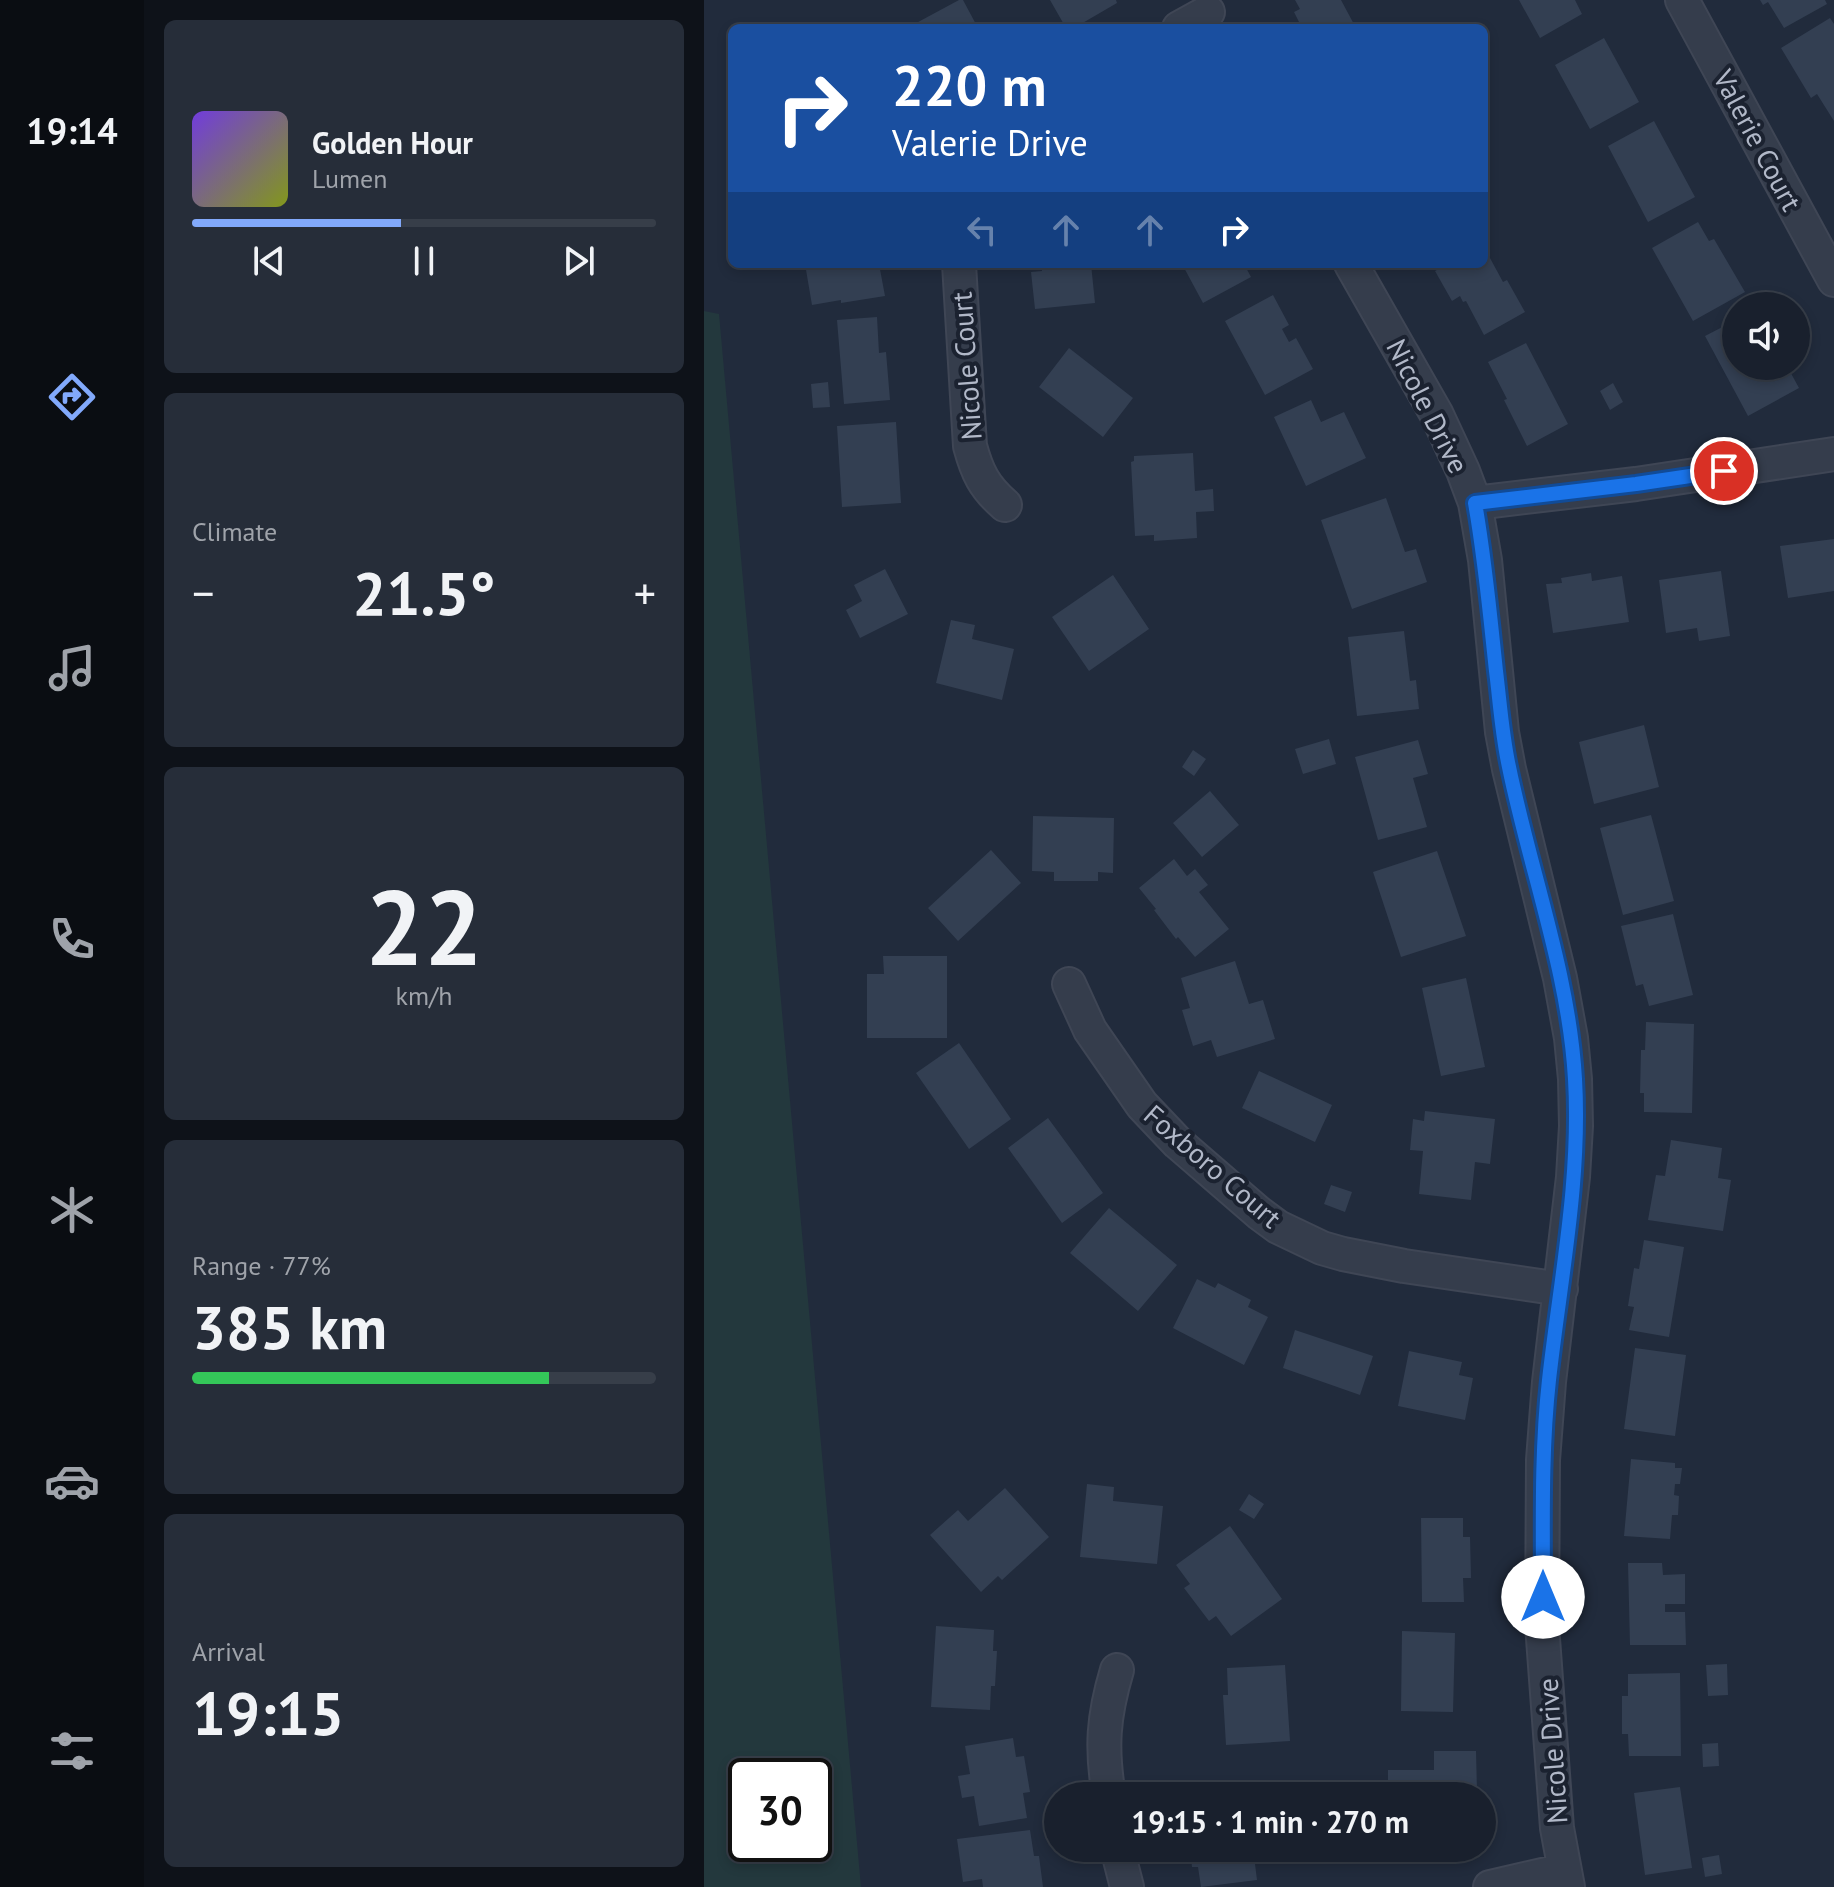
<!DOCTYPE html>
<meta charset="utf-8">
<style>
body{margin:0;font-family:"PT Sans",sans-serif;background:#262d39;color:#f1f3f6;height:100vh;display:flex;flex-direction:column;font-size:30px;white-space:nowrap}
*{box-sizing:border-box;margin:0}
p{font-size:26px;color:#9fa3aa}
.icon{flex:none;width:44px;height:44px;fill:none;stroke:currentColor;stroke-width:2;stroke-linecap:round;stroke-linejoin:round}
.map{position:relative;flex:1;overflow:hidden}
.details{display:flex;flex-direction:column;gap:20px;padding:20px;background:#0e1219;width:560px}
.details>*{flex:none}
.hud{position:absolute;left:24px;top:24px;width:760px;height:244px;border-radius:12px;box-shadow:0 4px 12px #0003,0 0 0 2px #373e49;background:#1a4fa0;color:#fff;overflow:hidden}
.fabs{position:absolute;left:1018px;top:292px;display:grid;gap:16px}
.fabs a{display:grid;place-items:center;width:88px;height:88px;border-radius:50%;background:#19202d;box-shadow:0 4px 12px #0003,0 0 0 2px #373e49;font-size:40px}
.speed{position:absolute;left:24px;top:1758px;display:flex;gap:16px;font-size:40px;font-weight:700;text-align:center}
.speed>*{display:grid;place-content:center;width:104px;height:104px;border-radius:50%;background:#19202d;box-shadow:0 4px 12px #0003,0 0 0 2px #373e49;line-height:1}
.speed .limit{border:4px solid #111;border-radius:12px;background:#fff;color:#111}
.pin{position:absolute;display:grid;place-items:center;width:68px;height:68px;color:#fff;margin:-34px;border:4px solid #fff;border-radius:50%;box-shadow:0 2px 8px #0007}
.me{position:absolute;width:88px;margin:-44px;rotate:0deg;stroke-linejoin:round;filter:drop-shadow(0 0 6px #0008)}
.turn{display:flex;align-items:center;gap:28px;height:168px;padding:0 32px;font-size:36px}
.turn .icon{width:104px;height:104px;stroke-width:2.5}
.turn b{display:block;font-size:56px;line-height:68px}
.lanes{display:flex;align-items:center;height:76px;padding:0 32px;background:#0003;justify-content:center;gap:40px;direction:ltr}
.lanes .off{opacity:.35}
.big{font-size:60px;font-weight:700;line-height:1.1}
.details .widget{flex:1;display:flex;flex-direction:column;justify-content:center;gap:12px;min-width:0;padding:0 28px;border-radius:12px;background:#262d39}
.details .dial{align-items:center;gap:0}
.dial b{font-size:104px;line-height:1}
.song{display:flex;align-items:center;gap:24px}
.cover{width:96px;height:96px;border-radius:12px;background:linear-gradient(135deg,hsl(260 70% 55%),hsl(70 70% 35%))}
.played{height:8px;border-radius:4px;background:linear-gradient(90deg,#82a9fb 45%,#373e49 45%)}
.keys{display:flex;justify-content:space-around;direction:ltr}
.heat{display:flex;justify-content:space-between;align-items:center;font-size:44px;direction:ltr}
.charge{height:12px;border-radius:6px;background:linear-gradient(90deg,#34c759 77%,#373e49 0)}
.trip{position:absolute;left:340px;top:1782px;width:452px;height:80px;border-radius:40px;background:#19202d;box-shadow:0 4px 12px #0003,0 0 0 2px #373e49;font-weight:700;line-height:80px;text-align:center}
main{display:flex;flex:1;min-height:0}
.menu{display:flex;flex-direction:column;width:144px;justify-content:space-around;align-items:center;background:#0a0d12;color:#9fa3aa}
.menu .icon{width:56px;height:56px}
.menu .on{color:#82a9fb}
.menu b{font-size:36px;color:#f1f3f6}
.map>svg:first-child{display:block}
.green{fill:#23383d;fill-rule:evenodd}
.building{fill:#333f52}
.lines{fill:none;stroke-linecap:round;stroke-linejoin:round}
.minor-casing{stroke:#3f4655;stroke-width:36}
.minor{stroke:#353d4c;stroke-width:32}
.route-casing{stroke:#114b97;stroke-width:20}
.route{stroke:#1a73e8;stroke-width:14}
.labels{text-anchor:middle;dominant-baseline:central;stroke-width:8;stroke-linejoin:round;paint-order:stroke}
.street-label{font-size:28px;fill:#b1b8c8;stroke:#1b2230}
</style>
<main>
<nav class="menu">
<b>19:14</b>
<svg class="icon on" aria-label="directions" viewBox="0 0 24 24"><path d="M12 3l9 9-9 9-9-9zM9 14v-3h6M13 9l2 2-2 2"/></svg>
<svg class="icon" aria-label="music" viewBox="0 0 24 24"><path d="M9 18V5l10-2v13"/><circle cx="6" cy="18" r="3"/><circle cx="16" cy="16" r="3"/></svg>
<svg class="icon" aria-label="phone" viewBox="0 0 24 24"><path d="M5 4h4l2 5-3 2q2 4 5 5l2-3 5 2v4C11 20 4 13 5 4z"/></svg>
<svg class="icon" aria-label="climate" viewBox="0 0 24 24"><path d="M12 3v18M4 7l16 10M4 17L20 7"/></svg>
<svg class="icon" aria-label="car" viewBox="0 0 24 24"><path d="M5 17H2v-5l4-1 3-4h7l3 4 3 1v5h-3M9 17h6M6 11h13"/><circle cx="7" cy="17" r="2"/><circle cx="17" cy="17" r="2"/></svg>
<svg class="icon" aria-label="filters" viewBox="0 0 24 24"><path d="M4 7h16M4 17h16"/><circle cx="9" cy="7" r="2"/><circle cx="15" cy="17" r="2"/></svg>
</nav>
<section class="details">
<div class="widget">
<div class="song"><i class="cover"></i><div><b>Golden Hour</b><p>Lumen</p></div></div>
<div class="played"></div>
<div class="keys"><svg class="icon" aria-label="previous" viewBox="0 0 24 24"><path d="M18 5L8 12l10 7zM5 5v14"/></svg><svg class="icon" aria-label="pause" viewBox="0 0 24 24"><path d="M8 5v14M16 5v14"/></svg><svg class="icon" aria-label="next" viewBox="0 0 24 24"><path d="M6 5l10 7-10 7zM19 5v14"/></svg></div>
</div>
<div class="widget"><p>Climate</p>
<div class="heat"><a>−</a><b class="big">21.5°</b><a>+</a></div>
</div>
<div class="widget dial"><b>22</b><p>km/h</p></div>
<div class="widget"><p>Range · 77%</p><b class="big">385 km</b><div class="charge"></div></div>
<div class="widget"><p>Arrival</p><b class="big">19:15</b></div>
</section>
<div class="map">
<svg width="1130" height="1887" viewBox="0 0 1130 1887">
<rect width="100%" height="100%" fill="#212b3c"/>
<path class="green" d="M 0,311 L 15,314 L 157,1887 L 0,1887 ZM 42,1776 L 110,1776 L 110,1844 L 42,1844 Z"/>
<path class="building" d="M 255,0 L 259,0 L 274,28 L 203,28 Z
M 346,0 L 412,0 L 413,3 L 370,28 L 362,28 Z
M 591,0 L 637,0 L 652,28 L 598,28 L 590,12 L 596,9 Z
M 815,0 L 871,0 L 878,14 L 836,38 Z
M 1056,0 L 1121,0 L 1123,4 L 1080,28 L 1064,2 L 1059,5 Z
M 1126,18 L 1130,24 L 1130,121 L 1113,94 L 1107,98 L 1077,48 Z
M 900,38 L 935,102 L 886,129 L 851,65 Z
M 950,121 L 991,197 L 944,222 L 904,146 Z
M 994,222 L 1005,241 L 1010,239 L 1041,292 L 989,321 L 948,248 Z
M 780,247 L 799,282 L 803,280 L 821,312 L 780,335 L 762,301 L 759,302 L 756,296 L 748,301 L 731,271 L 744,264 L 780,264 Z
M 101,264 L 175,264 L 181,296 L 137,303 L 137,300 L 108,305 Z
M 337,264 L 387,264 L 391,303 L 331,309 L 327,272 L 338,271 Z
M 478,264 L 540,264 L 547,277 L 499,303 Z
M 569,295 L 585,325 L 578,329 L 585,342 L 592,338 L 609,369 L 561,395 L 521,321 Z
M 173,317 L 175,353 L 182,352 L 186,400 L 140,404 L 133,320 Z
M 1032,320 L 1032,366 L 1083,366 L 1095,388 L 1044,416 L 1001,336 Z
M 822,343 L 864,424 L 823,446 L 800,400 L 803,399 L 784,362 Z
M 365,348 L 429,398 L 399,437 L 335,387 Z
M 124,382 L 126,407 L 109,408 L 107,384 Z
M 909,383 L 919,402 L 906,410 L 896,391 Z
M 607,400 L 617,422 L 640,412 L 662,458 L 602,486 L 570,417 Z
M 192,422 L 197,503 L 138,507 L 133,426 Z
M 489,453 L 491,491 L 509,489 L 510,511 L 492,512 L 493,538 L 450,541 L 450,535 L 431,536 L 427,462 L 430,461 L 430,456 Z
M 682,498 L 701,552 L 712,549 L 723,582 L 648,609 L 617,520 Z
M 1130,539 L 1130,591 L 1084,598 L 1076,546 Z
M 181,569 L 204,614 L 156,638 L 142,610 L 158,601 L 150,585 Z
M 1017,571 L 1026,636 L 995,641 L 993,628 L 962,633 L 955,580 Z
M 887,573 L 888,581 L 918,576 L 925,622 L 849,633 L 842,584 L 858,583 L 857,578 Z
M 409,575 L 445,629 L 385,671 L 348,617 Z
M 247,620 L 271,625 L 268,639 L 310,649 L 298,700 L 232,683 Z
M 700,631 L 706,681 L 712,680 L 715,709 L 653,716 L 644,637 Z
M 940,725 L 955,787 L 890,804 L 875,742 Z
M 625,739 L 632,764 L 599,774 L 591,749 Z
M 714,740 L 724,774 L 709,778 L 723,827 L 674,840 L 651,757 Z
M 489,750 L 502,759 L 490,776 L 478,767 Z
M 506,791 L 535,825 L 498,857 L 469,823 Z
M 947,815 L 970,901 L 919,915 L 896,828 Z
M 329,816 L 410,818 L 409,873 L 394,872 L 394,881 L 350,881 L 350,872 L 328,871 Z
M 287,850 L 317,883 L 254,941 L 224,908 Z
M 733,851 L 762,936 L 697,957 L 669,872 Z
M 470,859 L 483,876 L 491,869 L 504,885 L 495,892 L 525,929 L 491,957 L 474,937 L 472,939 L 450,910 L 452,909 L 435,888 Z
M 969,914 L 989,995 L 945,1006 L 939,984 L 932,986 L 917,926 Z
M 179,956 L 243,956 L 243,1038 L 163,1038 L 163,974 L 180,974 Z
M 531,961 L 545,1004 L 559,1000 L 571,1039 L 513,1057 L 507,1040 L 489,1046 L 478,1010 L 486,1008 L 477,978 Z
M 762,978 L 781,1067 L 737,1076 L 718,988 Z
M 942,1022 L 990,1024 L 988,1113 L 940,1112 L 940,1093 L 936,1093 L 937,1050 L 941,1050 Z
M 255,1043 L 307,1119 L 265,1149 L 212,1073 Z
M 555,1071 L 628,1105 L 611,1142 L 538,1108 Z
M 721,1111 L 791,1119 L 786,1164 L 771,1162 L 767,1200 L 715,1194 L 719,1151 L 706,1150 L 709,1119 L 720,1121 Z
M 344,1118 L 399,1193 L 358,1223 L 304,1148 Z
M 967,1140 L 1018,1148 L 1014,1178 L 1027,1180 L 1019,1231 L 944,1220 L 952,1175 L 961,1176 Z
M 627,1185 L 648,1192 L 641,1212 L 620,1204 Z
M 405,1208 L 473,1265 L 434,1311 L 366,1253 Z
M 940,1240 L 980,1247 L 965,1337 L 925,1330 L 930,1307 L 924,1306 L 930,1268 L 935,1269 Z
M 493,1279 L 511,1288 L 514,1283 L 547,1300 L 544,1307 L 564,1317 L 540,1365 L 469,1328 Z
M 591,1330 L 669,1356 L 656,1395 L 579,1368 Z
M 931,1348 L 982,1355 L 971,1436 L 920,1429 Z
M 705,1351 L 758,1362 L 755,1375 L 769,1378 L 761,1420 L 694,1406 Z
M 927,1459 L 971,1463 L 971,1468 L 978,1468 L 976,1484 L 971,1484 L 970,1495 L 975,1496 L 974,1515 L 968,1515 L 966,1539 L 920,1536 Z
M 383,1484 L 410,1487 L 409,1501 L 459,1506 L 453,1564 L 376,1557 Z
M 301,1488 L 345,1537 L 298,1580 L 294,1576 L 277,1592 L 226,1535 L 254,1510 L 264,1521 Z
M 545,1494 L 560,1504 L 550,1519 L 535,1510 Z
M 717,1518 L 759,1518 L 759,1537 L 766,1537 L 767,1578 L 759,1578 L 760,1602 L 718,1602 Z
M 526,1526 L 578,1599 L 527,1636 L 512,1616 L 505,1621 L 480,1588 L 486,1584 L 472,1565 Z
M 924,1563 L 958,1563 L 959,1575 L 981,1574 L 981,1604 L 961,1604 L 961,1612 L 981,1612 L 982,1645 L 926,1645 Z
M 232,1626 L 290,1630 L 289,1651 L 293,1651 L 291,1686 L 287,1686 L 286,1710 L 227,1707 Z
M 698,1631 L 751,1633 L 749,1712 L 697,1711 Z
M 1023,1664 L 1024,1695 L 1004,1696 L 1002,1665 Z
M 581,1665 L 586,1741 L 522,1745 L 519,1695 L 524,1695 L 523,1668 Z
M 976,1673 L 977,1756 L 925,1756 L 924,1734 L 918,1734 L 918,1696 L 924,1696 L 924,1674 Z
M 309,1738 L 312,1757 L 320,1756 L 326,1792 L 319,1793 L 323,1818 L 275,1826 L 270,1796 L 258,1798 L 254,1776 L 266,1774 L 261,1746 Z
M 1014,1743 L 1015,1766 L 999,1767 L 998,1744 Z
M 730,1751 L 772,1751 L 773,1791 L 742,1792 L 742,1796 L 684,1796 L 684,1770 L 730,1770 Z
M 976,1787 L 988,1868 L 941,1875 L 930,1793 Z
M 326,1830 L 330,1856 L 335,1856 L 339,1887 L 279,1887 L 278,1879 L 259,1882 L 253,1839 Z
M 486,1848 L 549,1848 L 553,1880 L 497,1887 L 494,1867 L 488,1867 Z
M 1015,1855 L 1018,1874 L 1001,1877 L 998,1858 Z"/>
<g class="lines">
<g class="minor-casing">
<path id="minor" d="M 978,0 L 1130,280
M 475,28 L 504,12
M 255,264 L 266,446 C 273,472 280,487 301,505
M 647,264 L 733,415 L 759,471 L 771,503 L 781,560 L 798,732 L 805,769 L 856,978 L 867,1038 L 871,1079 L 872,1126 L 869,1177 L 845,1382 L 839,1460 L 838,1625 L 853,1828 L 864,1887
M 771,503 L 932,484 L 1130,454
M 365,984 L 386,1030 L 438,1105 L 474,1143 L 555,1213 L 574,1227 L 618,1248 L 639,1254 L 700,1266 L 857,1289
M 405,1796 C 397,1748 399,1717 413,1670
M 413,1848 L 423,1887
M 786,1887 L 860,1870"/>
</g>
<use href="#minor" class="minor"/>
</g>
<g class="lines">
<g class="route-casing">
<path id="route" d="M 839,1597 C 839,1525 837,1452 845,1380 C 856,1281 877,1180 871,1079 C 865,973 826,870 805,767 C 798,735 796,703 792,671 C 786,615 781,559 771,503 L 932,484 L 1020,471"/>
</g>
<use href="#route" class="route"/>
</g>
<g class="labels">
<g class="street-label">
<text transform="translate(1054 140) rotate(62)">Valerie Court</text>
<text transform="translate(262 366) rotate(-94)">Nicole Court</text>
<text transform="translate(724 406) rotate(63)">Nicole Drive</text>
<text transform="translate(509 1166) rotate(41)">Foxboro Court</text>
<text transform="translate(848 1751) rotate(-94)">Nicole Drive</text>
</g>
</g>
</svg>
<div class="fabs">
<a><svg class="icon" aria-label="sound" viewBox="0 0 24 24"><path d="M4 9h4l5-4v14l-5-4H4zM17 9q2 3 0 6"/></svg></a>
</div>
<div class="speed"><div class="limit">30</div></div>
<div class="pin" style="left:1020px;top:471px;background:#d93025"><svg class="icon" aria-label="arrive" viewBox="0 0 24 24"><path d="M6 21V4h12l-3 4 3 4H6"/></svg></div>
<svg class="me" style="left:839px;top:1597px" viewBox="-20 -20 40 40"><circle r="19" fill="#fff"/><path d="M0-13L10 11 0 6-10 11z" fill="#1a73e8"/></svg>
<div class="trip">19:15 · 1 min · 270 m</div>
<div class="hud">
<div class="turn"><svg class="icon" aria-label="right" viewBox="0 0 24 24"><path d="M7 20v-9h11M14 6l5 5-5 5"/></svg><div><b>220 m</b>Valerie Drive</div></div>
<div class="lanes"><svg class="icon off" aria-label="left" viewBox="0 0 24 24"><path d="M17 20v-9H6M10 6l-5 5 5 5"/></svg><svg class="icon off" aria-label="ahead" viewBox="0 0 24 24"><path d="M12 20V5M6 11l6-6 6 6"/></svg><svg class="icon off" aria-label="ahead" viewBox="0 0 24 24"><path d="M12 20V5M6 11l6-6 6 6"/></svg><svg class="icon" aria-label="right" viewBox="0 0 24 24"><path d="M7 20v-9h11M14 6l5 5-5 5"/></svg></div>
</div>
</div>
</main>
